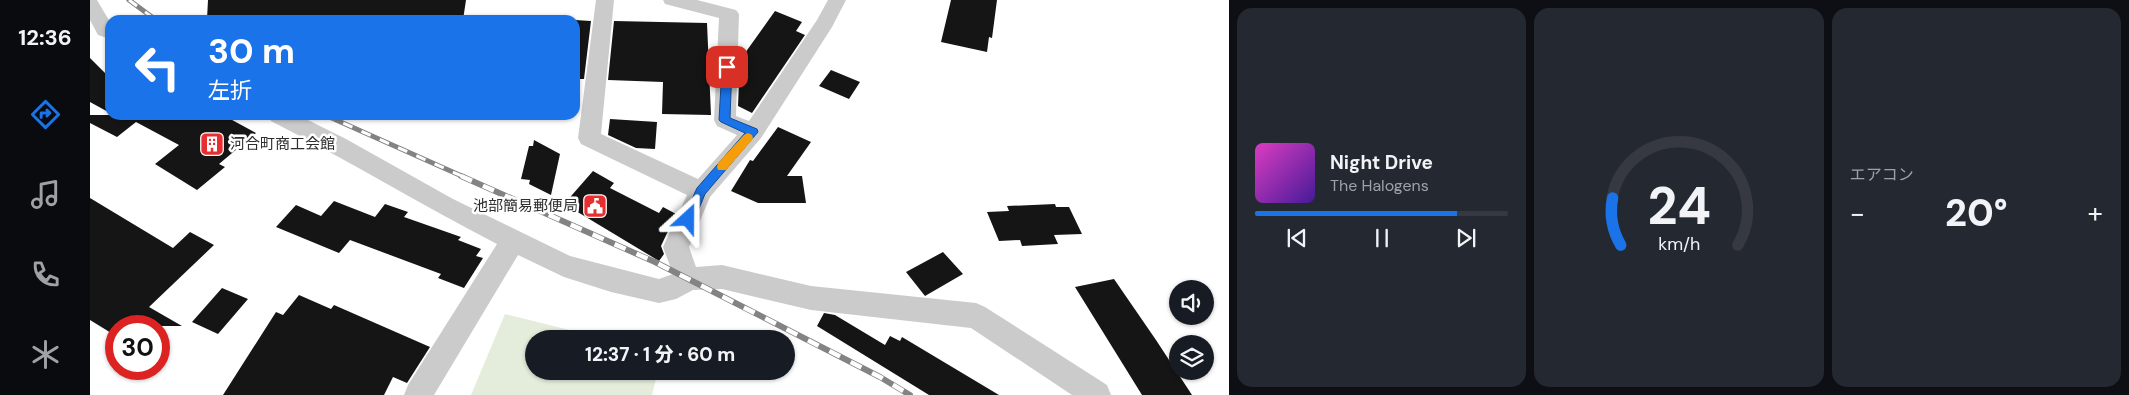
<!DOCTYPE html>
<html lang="ja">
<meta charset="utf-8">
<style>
body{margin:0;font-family:"DM Sans","Noto Sans JP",sans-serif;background:#242831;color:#f1f3f6;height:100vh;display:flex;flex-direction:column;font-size:19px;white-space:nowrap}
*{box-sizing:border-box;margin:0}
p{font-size:16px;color:#9ea1a6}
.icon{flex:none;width:28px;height:28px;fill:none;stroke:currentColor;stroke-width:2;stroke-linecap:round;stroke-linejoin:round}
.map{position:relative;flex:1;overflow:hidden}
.sheet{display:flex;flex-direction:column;gap:8px;padding:8px;background:#0d0f14;width:900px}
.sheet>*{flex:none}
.banner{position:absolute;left:15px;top:15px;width:475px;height:105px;border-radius:15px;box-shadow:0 1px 4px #0004;background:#1a73e8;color:#fff;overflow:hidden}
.tools{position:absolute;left:1079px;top:280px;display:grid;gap:10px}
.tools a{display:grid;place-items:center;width:45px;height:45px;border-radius:50%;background:#171b24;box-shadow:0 1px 4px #0004;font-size:25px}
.speed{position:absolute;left:15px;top:315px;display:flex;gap:10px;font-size:25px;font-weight:700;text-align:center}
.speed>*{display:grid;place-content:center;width:65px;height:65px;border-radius:50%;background:#171b24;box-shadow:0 1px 4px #0004;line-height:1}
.speed .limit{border:8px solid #d22;background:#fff;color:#111}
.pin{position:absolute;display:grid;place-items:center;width:42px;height:42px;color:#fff;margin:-21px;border-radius:10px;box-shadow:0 2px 8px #0006}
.me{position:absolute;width:55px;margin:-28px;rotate:24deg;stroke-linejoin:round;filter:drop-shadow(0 0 4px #0008)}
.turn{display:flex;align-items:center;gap:18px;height:105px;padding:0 20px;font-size:22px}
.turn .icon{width:65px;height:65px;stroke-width:2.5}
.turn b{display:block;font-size:35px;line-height:42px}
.big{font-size:38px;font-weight:800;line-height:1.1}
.sheet .card{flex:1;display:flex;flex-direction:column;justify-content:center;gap:8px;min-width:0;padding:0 18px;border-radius:15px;background:#242831}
.sheet .dial{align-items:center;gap:0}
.dial svg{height:130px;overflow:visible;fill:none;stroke:#363941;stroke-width:7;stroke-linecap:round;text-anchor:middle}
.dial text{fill:#f1f3f6;stroke:none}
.song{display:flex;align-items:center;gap:15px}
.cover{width:60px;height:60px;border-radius:8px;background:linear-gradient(135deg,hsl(310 70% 55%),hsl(260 70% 35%))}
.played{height:5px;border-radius:2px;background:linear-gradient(90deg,#1a73e8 80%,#363941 80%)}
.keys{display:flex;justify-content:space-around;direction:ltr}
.heat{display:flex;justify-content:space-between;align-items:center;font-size:28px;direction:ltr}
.sheet .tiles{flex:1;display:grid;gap:8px;grid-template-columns:repeat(3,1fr)}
.trip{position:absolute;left:435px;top:330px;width:270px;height:50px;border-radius:25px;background:#171b24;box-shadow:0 1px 4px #0004;font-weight:800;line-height:50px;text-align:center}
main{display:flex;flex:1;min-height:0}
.menu{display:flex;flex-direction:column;width:90px;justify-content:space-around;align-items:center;background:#090b0e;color:#9ea1a6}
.menu .icon{width:35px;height:35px}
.menu .selected{color:#1a73e8}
.menu b{font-size:22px;color:#f1f3f6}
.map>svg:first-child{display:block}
.green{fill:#e4ecdc}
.building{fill:#151515}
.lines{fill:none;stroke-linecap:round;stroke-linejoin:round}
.street{fill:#cbcbcb;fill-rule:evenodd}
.rail-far1-casing{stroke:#838383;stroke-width:5}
.rail-casing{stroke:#838383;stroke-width:6}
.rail-far1{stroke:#fff;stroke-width:3;stroke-dasharray:10;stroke-linecap:butt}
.rail{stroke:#fff;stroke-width:4.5;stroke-dasharray:12;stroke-linecap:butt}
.route{fill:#1a73e8;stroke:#114b97}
.slow{fill:#f59e0b}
.labels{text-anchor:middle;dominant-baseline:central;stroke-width:5;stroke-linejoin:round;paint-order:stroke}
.poi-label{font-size:15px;fill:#2e2e2e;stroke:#fff;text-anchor:start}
</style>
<main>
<nav class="menu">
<b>12:36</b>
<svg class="icon selected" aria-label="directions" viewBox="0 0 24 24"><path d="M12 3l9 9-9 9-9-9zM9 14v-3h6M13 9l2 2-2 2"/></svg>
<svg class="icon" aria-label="music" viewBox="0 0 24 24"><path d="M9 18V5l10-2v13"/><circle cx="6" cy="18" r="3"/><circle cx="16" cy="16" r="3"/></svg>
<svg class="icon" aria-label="phone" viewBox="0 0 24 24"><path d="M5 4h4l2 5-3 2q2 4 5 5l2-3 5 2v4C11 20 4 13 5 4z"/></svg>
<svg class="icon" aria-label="climate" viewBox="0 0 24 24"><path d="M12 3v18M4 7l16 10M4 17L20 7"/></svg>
</nav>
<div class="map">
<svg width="1139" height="395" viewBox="0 0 1139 395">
<rect width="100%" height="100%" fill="#fff"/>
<path class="green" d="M 415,314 L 516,339 L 444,339 L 444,371 L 568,371 L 562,395 L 381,395 Z"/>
<path class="building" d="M 118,0 L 376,0 L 373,20 L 117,19 Z
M 861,0 L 907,0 L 902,38 L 899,37 L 897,52 L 851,42 Z
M 685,11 L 712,22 L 706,31 L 715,35 L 662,113 L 648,106 L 650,60 Z
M 485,20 L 501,21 L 494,79 L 485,79 Z
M 524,21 L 617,23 L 621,115 L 572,114 L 573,82 L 518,80 Z
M 0,58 L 20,78 L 20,113 L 0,102 Z
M 741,70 L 770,82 L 759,99 L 729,86 Z
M 0,115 L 133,115 L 166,133 L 129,164 L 135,167 L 107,190 L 65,164 L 89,145 L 46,122 L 27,137 L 0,123 Z
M 520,119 L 567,122 L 565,149 L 546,148 L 518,135 Z
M 688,127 L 721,142 L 697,176 L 712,176 L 716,203 L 668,203 L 641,191 L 660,160 L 663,161 Z
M 444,140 L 470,154 L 461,195 L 439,184 L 440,180 L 431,179 L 439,146 L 443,146 Z
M 503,171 L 524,183 L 520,188 L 569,213 L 573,207 L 586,214 L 571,246 L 574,254 L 569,261 L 476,205 L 475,203 Z
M 0,198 L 83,248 L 100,232 L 124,245 L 59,307 L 92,326 L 26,326 L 26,336 L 0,320 Z
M 244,201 L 285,217 L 295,204 L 318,212 L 314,217 L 371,237 L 368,240 L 391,249 L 386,256 L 393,258 L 374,288 L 348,278 L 351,274 L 260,240 L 249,253 L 186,227 L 206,205 L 231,216 Z
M 965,204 L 966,207 L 979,207 L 992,234 L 964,235 L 968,244 L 932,246 L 930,240 L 909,241 L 897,212 L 919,211 L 917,206 Z
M 853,252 L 873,274 L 835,296 L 816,272 Z
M 1024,279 L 1066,340 L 1102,395 L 1052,395 L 985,287 Z
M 132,288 L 158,299 L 128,334 L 102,322 Z
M 209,295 L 241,309 L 244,305 L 340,347 L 317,383 L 303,377 L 294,395 L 133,395 L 186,312 L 193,315 Z
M 734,313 L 745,315 L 795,345 L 800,336 L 810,341 L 812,337 L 909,395 L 839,395 L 727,326 Z"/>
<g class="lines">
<path class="street" d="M 0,0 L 7,0 L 20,22 L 20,39 L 8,35 L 0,20 Z
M 506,0 L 524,0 L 511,134 L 608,179 L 647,135 L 627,126 L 624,120 L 629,18 L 575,4 L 573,0 L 607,0 L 646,10 L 649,14 L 646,116 L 659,121 L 727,20 L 738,0 L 756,0 L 742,27 L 671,138 L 620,197 L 599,247 L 606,267 L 632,265 L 721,286 L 886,303 L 895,307 L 1017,385 L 1021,395 L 982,395 L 881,328 L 721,310 L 632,289 L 603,290 L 586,299 L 569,303 L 521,292 L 474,277 L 428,255 L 344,395 L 314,395 L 318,385 L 407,244 C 331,205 258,160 181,121 L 178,115 L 208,115 L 256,139 L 363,199 L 480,256 L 569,279 L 583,274 L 573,247 L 597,195 L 491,144 L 488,138 Z"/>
<g class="rail-far1-casing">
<path id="rail-far1" d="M 39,0 L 66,20
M 235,115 L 374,177"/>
</g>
<g class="rail-casing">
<path id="rail" d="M 371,176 L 565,262 L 790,377 L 820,395"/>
</g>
<use href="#rail-far1" class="rail-far1"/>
<use href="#rail" class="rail"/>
</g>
<path class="route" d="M 637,63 L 642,67 L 640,118 L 667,129 L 668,132 L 615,194 L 603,223 L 594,223 L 593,219 L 607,188 L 655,133 L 631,122 L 629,120 L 632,67 Z"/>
<path class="slow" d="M 658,133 L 662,135 L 663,138 L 662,140 L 636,170 L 628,170 L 627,167 L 628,163 L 654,135 Z"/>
<defs>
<g id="building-square" transform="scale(1.25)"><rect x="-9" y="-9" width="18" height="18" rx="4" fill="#e72f31" stroke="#fff"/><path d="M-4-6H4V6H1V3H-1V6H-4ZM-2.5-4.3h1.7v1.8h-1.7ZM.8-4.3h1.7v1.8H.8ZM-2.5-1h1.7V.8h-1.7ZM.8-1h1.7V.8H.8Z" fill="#fff"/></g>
<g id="civic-square" transform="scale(1.25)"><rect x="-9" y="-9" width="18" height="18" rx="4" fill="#e72f31" stroke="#fff"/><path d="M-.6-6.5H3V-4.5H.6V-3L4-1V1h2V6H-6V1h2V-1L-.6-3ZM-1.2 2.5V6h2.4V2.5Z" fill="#fff"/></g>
</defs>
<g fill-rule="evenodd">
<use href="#building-square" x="122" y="144"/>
<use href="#civic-square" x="505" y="206"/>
</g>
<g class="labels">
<g class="poi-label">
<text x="140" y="144">河合町商工会館</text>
<text x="488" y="206" text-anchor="end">池部簡易郵便局</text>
</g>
</g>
</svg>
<div class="tools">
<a><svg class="icon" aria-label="sound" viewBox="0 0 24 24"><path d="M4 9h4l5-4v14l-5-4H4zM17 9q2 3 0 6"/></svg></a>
<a><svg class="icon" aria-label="layers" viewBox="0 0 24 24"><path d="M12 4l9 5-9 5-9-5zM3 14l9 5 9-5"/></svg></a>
</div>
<div class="speed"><div class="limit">30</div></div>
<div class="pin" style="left:637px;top:67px;background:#d93025"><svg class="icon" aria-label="arrive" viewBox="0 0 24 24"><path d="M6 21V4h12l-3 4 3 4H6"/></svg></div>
<svg class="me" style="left:598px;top:219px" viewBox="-20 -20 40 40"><path d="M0-17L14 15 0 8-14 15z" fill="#1a73e8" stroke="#fff" stroke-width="4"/></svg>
<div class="trip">12:37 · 1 分 · 60 m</div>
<div class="banner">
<div class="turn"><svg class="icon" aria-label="left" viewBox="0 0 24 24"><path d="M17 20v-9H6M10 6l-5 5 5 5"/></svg><div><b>30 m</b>左折</div></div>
</div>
</div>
<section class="sheet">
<div class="tiles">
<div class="card">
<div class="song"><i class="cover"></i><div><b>Night Drive</b><p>The Halogens</p></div></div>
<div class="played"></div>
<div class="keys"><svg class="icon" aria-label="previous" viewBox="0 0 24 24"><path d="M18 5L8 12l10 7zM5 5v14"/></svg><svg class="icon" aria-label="pause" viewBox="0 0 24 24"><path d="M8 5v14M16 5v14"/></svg><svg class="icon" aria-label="next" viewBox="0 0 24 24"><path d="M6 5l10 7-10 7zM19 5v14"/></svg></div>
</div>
<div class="card dial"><svg viewBox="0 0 100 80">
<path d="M14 69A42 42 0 1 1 86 69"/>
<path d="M14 69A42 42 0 0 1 9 40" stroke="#1a73e8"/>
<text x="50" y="56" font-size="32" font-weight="700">24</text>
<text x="50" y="72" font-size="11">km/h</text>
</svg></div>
<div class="card"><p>エアコン</p>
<div class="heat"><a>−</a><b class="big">20°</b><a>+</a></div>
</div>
</div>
</section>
</main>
